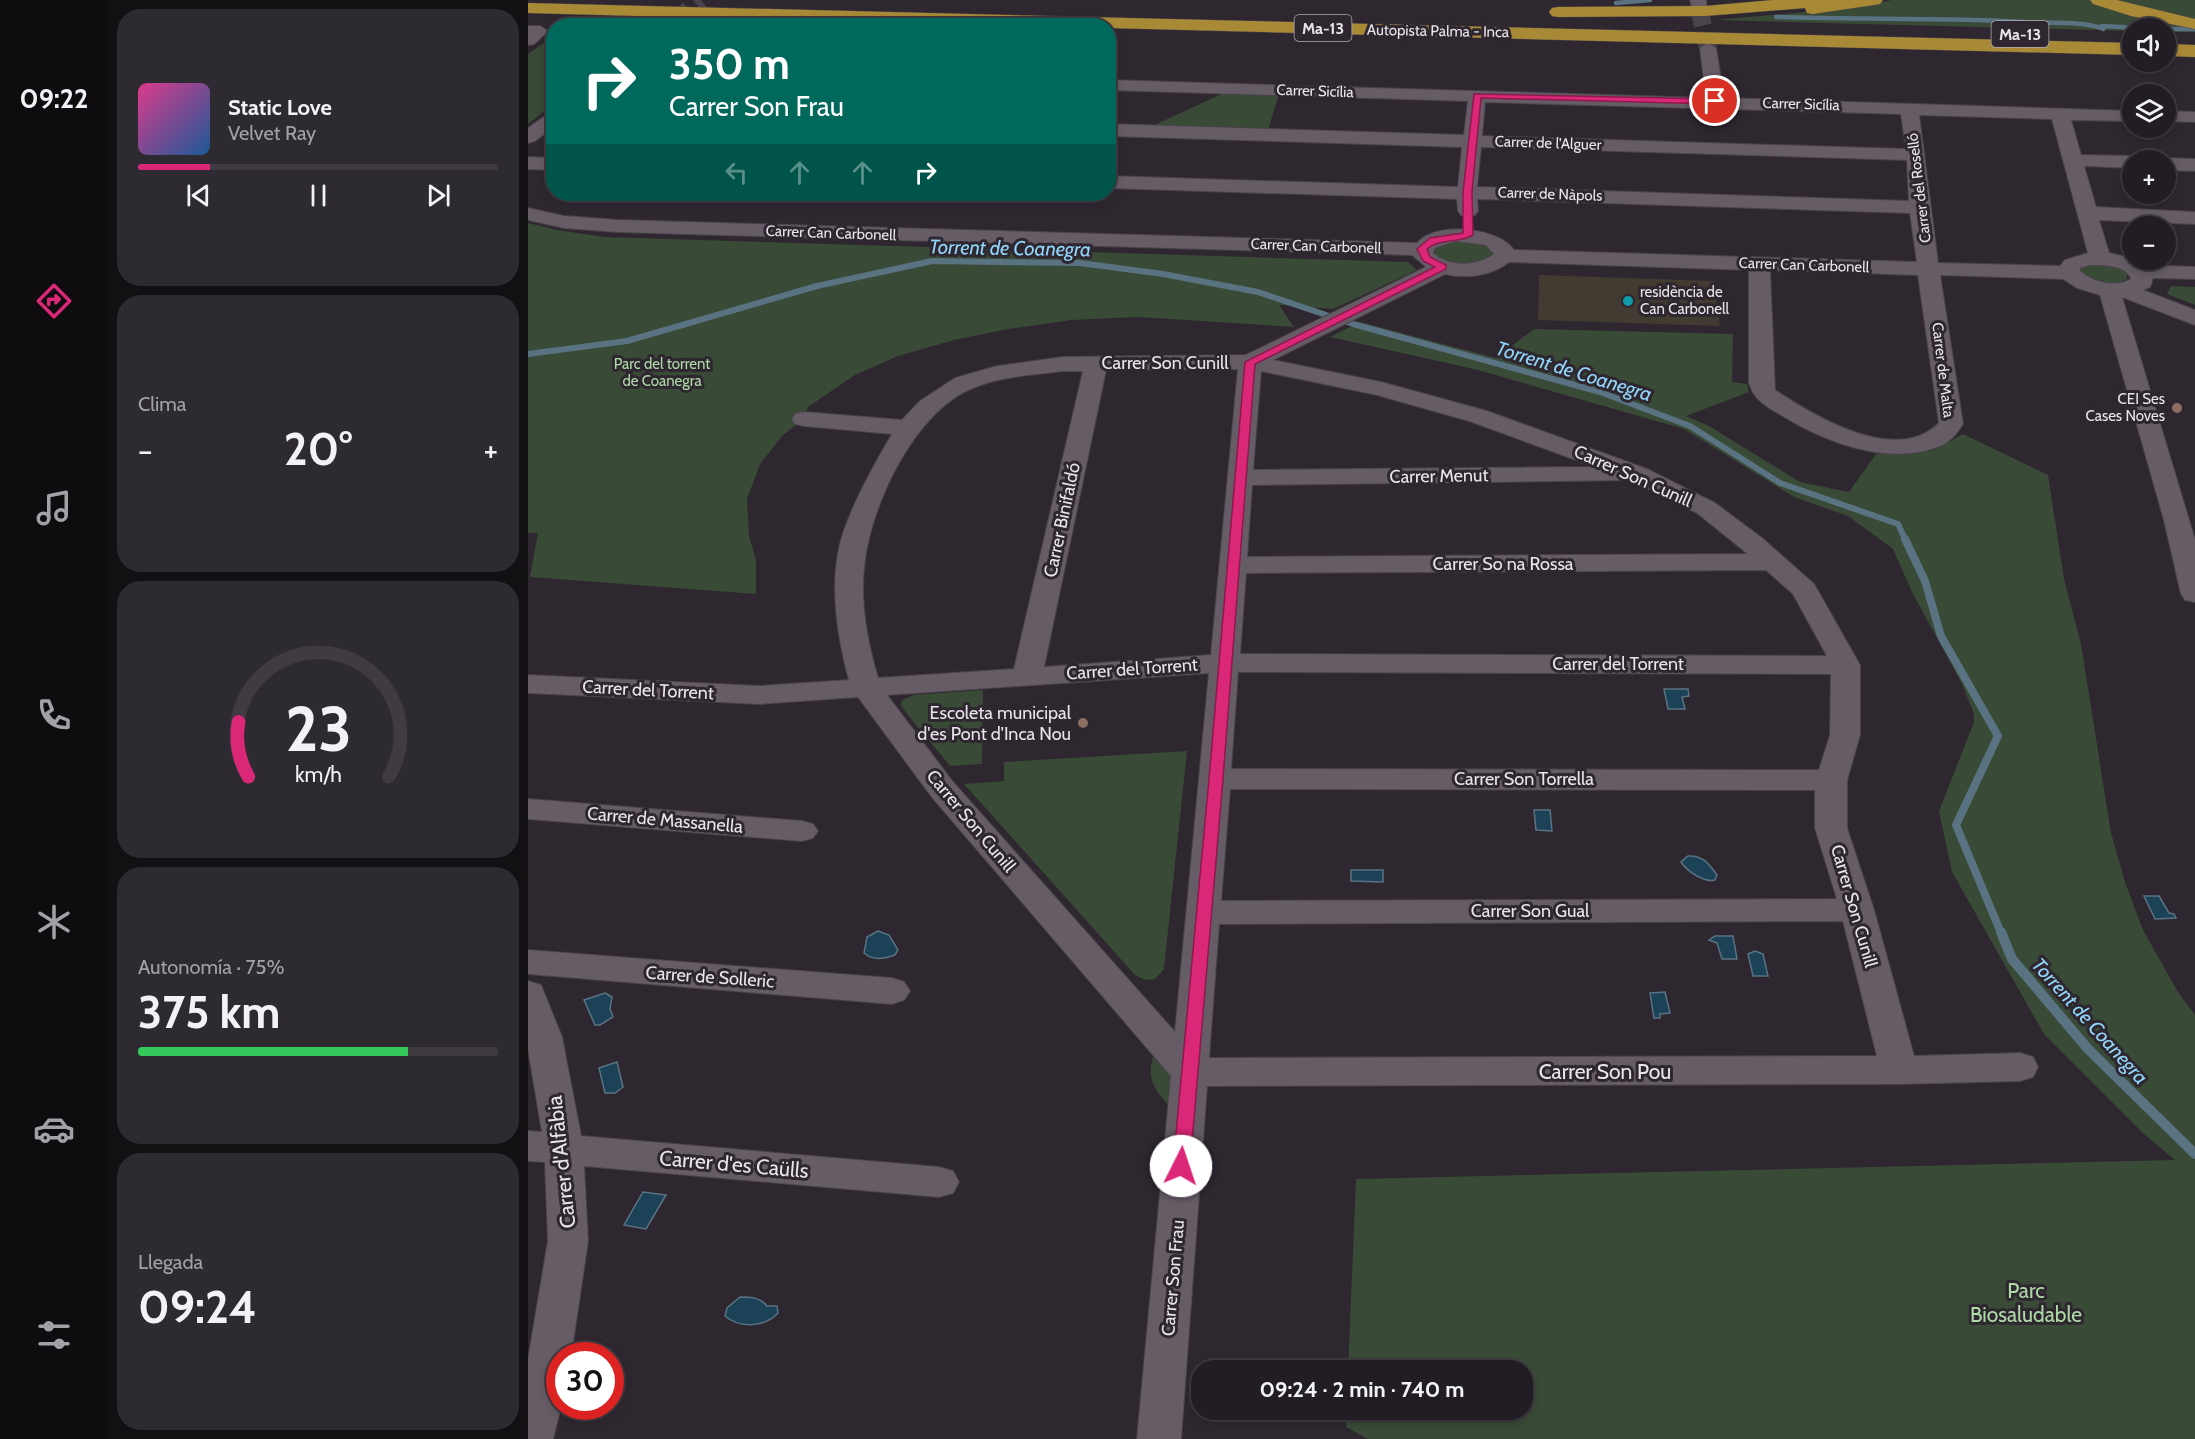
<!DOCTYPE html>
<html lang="es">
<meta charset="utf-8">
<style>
body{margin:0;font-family:Cabin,sans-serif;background:#2e2a31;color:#f1f3f6;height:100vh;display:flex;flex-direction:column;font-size:22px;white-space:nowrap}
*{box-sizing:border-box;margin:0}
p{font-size:20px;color:#a2a2a6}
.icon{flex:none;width:33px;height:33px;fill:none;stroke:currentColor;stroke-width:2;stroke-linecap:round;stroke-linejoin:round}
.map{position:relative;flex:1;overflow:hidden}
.details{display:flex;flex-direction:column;gap:9px;padding:9px;background:#131014;width:420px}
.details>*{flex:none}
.top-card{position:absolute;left:18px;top:18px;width:570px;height:183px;border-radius:24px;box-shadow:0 3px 9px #0003,0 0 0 2px #3f3b41;background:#00695c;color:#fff;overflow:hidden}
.fabs{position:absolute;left:1594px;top:18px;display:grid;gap:12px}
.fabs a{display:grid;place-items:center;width:54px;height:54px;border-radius:50%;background:#221d24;box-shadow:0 3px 9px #0003,0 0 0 2px #3f3b41;font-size:30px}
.speed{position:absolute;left:18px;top:1342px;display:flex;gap:12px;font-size:30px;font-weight:700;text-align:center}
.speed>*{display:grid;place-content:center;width:78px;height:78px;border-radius:50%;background:#221d24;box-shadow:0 3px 9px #0003,0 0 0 2px #3f3b41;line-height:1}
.speed .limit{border:9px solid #d22;background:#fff;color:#111}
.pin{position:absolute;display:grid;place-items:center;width:51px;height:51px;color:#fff;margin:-26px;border:3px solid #fff;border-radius:50%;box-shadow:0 2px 6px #0007}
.me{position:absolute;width:66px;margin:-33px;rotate:4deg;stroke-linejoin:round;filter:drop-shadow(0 0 4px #0008)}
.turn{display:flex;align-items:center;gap:21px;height:126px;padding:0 24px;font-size:27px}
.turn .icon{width:78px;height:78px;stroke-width:2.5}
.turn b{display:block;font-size:42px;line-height:51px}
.lanes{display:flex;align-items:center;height:57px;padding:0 24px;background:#0003;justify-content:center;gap:30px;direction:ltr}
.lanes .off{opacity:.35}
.big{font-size:45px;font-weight:800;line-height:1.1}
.details .widget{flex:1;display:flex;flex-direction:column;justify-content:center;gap:9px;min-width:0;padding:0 21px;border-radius:24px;background:#2e2a31}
.details .dial{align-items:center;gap:0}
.dial svg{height:156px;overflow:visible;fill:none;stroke:#3f3b41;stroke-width:7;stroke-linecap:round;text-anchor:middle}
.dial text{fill:#f1f3f6;stroke:none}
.song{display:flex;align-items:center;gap:18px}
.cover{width:72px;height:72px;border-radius:9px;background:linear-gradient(135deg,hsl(330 70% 55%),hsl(210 70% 35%))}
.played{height:6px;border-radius:3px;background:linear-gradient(90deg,#db2777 20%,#3f3b41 20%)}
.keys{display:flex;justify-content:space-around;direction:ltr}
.heat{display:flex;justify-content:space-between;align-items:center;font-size:33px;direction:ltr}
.charge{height:9px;border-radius:4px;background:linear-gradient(90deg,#34c759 75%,#3f3b41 0)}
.trip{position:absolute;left:663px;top:1360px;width:342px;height:60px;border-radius:24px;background:#221d24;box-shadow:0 3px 9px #0003,0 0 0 2px #3f3b41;font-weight:800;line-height:60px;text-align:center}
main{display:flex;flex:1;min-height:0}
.tab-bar{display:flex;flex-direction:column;width:108px;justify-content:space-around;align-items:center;background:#0e0c0e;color:#a2a2a6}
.tab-bar .icon{width:42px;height:42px}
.tab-bar .selected{color:#db2777}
.tab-bar b{font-size:27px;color:#f1f3f6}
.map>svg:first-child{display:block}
.green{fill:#394a36}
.water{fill:#1b4257;stroke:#597383;stroke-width:1.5}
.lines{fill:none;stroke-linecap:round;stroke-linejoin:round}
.stream-far3{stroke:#597383;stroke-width:4.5}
.stream-far2{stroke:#597383;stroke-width:6}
.stream-far1{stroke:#597383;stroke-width:8}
.stream{stroke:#597383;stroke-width:10}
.building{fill:#413b31}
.street-tunnel{stroke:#4a434c;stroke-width:18;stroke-dasharray:18 9;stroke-linecap:butt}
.street-casing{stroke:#49434a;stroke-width:2}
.highway-casing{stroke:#49434a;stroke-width:1}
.street{fill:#655c66;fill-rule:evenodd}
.highway{fill:#a88936;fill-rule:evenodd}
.route{fill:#db2777;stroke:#8e194d;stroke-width:1.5}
.culture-dot{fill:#0f9aa8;stroke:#2e2730;stroke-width:2}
.education-dot{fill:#8d6e63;stroke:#2e2730;stroke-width:2}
.labels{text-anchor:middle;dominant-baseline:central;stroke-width:6;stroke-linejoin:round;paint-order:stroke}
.far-street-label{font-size:15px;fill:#e9e4ea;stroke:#2e2730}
.far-poi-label{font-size:15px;fill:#e9e4ea;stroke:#2e2730;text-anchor:start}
.far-park-label{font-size:15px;fill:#addaa5;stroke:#2e2730}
.shield{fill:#2e2730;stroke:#b1abb2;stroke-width:1.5}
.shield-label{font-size:16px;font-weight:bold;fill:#e9e4ea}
.street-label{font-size:18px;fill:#e9e4ea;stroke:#2e2730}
.poi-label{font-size:18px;fill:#e9e4ea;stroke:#2e2730;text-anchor:end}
.water-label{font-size:20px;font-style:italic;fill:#91d5fb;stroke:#2e2730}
.near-street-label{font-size:21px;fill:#e9e4ea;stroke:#2e2730}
.near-park-label{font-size:21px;fill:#addaa5;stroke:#2e2730}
</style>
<main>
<nav class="tab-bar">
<b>09:22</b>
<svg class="icon selected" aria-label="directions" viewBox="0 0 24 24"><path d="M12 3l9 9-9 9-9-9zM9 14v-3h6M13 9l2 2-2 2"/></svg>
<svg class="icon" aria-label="music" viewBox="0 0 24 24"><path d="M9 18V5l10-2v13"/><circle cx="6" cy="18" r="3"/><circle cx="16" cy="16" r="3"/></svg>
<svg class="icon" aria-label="phone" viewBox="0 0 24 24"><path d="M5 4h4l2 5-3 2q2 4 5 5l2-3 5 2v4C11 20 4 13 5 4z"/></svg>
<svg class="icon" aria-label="climate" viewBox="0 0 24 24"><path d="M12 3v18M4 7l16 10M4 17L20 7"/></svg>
<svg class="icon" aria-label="car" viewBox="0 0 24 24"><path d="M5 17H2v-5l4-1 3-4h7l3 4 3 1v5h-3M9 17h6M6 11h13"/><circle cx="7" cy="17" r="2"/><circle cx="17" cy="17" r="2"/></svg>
<svg class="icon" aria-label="filters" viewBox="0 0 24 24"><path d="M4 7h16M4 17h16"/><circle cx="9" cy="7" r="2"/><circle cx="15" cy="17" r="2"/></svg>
</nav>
<section class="details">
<div class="widget">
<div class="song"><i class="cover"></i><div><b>Static Love</b><p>Velvet Ray</p></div></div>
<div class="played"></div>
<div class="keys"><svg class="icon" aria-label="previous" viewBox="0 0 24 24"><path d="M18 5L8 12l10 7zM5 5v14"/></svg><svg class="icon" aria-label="pause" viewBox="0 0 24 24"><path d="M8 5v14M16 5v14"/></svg><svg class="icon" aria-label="next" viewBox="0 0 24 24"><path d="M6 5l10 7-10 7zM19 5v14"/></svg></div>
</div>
<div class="widget"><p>Clima</p>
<div class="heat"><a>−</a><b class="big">20°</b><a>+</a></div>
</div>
<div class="widget dial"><svg viewBox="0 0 100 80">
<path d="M14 69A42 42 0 1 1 86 69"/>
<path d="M14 69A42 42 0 0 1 9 41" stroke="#db2777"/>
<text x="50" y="56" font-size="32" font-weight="700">23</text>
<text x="50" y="72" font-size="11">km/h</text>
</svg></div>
<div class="widget"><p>Autonomía · 75%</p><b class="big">375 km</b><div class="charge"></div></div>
<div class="widget"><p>Llegada</p><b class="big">09:24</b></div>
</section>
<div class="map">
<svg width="1667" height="1439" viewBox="0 0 1667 1439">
<rect width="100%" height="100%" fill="#2e2730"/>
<path class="green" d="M 1364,0 L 1564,0 L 1667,26 L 1667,32 L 1638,32 L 1638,28 L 1605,28 L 1605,31 L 1187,20 L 1314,9 Z
M 1583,0 L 1667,0 L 1667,21 Z
M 25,40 L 25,104 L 0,124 L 0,54 L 16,43 Z
M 696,93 L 751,94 L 740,130 L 622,127 Z
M 0,223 L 29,230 L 77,237 L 880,262 L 889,270 L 805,309 L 751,305 L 766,327 L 610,317 L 544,320 L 480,329 L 426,340 L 370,356 L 327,375 L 280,407 L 276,419 L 254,436 L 232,464 L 219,499 L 221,536 L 228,560 L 228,594 L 2,577 L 10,533 L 0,533 Z
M 920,240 L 960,244 L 967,253 L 960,262 L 929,266 L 905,258 L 903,249 Z
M 1571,263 L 1594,269 L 1599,272 L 1599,279 C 1582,288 1565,281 1550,272 L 1552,266 Z
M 1643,286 L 1667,287 L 1667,305 L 1639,294 Z
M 832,322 L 968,358 L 1006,329 L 1205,334 L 1204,382 L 1219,384 L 1221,392 L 1158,416 L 1181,426 L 1272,482 L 1321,492 L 1348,454 L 1406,450 L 1435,434 L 1520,475 L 1536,579 L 1553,644 L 1583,833 L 1598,885 L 1615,930 L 1650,992 L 1667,1015 L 1667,1439 L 840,1439 L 818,1427 L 819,1410 L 994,1410 L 994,1371 L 820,1371 L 828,1179 L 1647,1160 L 1616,1134 L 1516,1034 L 1424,872 L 1411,811 L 1446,722 L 1446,714 L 1434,684 L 1384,592 L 1365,549 L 1320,516 L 1266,497 L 1156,429 L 950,370 L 802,337 Z
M 455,690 L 454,764 L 422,766 L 379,714 L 373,705 L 374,700 L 386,695 Z
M 659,751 L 636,969 L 627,979 L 617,980 L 607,975 L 436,784 L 476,781 L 476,762 Z
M 626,1053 L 644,1074 L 646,1112 C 628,1089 617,1084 626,1053 Z"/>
<path class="water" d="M 1136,689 L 1160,689 L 1161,696 L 1154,697 L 1157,709 L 1140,709 Z
M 1006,810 L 1022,810 L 1024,831 L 1008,830 Z
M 1160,856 C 1175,855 1181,864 1189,875 L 1187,880 C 1176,883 1159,871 1153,862 Z
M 823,870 L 855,870 L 855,882 L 823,881 Z
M 1616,896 L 1631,896 L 1641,913 L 1646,914 L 1648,918 L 1627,919 Z
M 350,931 L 361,935 L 370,950 L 367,955 C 356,959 345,961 336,953 L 339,937 Z
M 1187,936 L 1205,936 L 1209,959 L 1194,959 L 1189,943 L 1181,940 Z
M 1227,951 L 1235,954 L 1240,976 L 1225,976 L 1220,954 Z
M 1137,992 L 1142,1013 L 1132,1014 L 1132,1018 L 1126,1018 L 1122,993 Z
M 77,993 L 84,997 L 82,1009 L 85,1017 L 72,1025 L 67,1025 L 56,1000 Z
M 89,1062 L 95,1087 L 87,1093 L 77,1093 L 71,1068 Z
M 115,1192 L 138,1195 L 118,1229 L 96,1225 Z
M 212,1297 C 223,1297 232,1297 239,1306 L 249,1306 L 250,1313 C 237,1327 212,1329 197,1316 L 199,1308 Z"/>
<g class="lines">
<path class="stream-far3" d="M 1088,3 L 1122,0
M 1248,17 C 1331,20 1414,17 1497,22 C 1522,23 1549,21 1574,28
M 1575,29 L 1574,26 L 1609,28
M 1638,29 L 1667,29"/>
<path class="stream-far2" d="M 0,354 L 99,341 L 289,286 L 404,261 L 552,263 L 635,274 L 730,292 L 825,324 L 1072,392 L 1162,426 L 1252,483 L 1370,524 L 1378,541"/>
<path class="stream-far1" d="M 1377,539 L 1397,581 L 1413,636 L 1470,736 L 1428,825 L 1473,933"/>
<path class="stream" d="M 1473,932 L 1484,959 L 1560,1049 L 1667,1154"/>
</g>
<path class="building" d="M 1011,275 L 1186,281 L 1192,326 L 1010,320 Z"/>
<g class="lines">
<path class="street-tunnel" d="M 1171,8 L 1180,48
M 147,21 L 173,0"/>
<g class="street-casing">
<path id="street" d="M 1162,0 L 1178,0 L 1179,8 L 1171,13 L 1165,11 Z
M 147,16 L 155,21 L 152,26 L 133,26 L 141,18 Z
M 0,26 L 12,26 L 20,31 L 6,44 L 0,45 Z
M 1180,43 L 1188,48 L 1196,98 L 1605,111 L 1605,121 L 1543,120 L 1553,155 L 1605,156 L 1614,160 L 1605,160 L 1605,168 L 1556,166 L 1568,207 L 1667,212 L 1667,224 L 1571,220 L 1581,253 L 1603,258 L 1616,265 L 1667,267 L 1667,279 L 1625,278 L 1622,287 L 1615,290 L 1667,310 L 1667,325 L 1594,297 L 1667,540 L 1667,602 L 1657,600 L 1653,594 L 1636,520 L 1572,295 L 1549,288 L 1535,279 L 1412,275 L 1435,424 C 1430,432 1421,443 1412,446 C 1361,467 1296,442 1253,415 C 1238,406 1226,400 1221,383 L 1221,270 L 981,262 C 964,276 938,279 917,274 L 745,360 L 853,382 L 959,411 L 1119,469 L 1187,503 L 1234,538 L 1286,584 L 1332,665 L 1332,735 L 1319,780 L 1319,828 L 1346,910 L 1386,1056 L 1492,1053 L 1505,1057 L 1510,1067 L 1505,1077 L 1492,1081 L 1371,1084 L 679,1086 L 653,1439 L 609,1439 L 643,1076 L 403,796 L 330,697 L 232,704 L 0,693 L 0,675 L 232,686 L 321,680 C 308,632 299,572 318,525 C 330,493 347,463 364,434 L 276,426 L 267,424 L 264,419 L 267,414 L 276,412 L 374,420 L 392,401 L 427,378 L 469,366 L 535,357 L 718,355 L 898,267 L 884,255 L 90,232 L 36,228 L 0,220 L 0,208 L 36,216 L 90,220 L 889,243 C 908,221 970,227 986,250 L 1389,262 L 1382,213 L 949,199 L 950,211 L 947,215 L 933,215 L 930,211 L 929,199 L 580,188 L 580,176 L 930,187 L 934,147 L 580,136 L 580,124 L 936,135 L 940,101 L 580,90 L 580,80 L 1178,98 L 1172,48 ZM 957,102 L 1373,114 L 1378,149 L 954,136 ZM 1391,115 L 1524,119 L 1560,253 L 1537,260 L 1532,266 L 1410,263 ZM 953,147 L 1379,160 L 1381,201 L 949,187 ZM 927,241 L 958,245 L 966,254 C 949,267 921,267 905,253 L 907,248 ZM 1562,265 C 1575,265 1599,265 1603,279 C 1587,288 1565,282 1552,271 L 1552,268 ZM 1242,270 L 1390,275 L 1411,423 C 1368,466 1286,416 1247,390 ZM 710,369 L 683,655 L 516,667 L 578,370 ZM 535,371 L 555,371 L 486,669 L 350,678 C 339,641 331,599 337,560 C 344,503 388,410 445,388 C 473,376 505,375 535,371 ZM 733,371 L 849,395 L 941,421 L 1067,467 L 725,470 ZM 1102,480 L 1169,513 L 1220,554 L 719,557 L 724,485 ZM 1238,570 L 1265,594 L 1299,656 L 712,654 L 718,573 ZM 710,672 L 1303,674 L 1302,735 L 1291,770 L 703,769 ZM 681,673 L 647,1032 L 425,782 L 359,695 ZM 702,789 L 1287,790 L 1287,828 L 1309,899 L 693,901 ZM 1315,921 L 1349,1056 L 681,1058 L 691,924 Z
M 1638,111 L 1667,112 L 1667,122 L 1638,121 Z
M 26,113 L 26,127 L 7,141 L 0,143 L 0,128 L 20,114 Z
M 0,157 L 26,158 L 26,170 L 0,169 Z
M 1638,158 L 1667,159 L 1667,171 L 1638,170 L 1638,160 L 1631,160 Z
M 0,799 L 274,821 L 285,824 L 290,831 L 285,838 L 274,841 L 0,819 Z
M 0,950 L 364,978 L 376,982 L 382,991 L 376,1000 L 364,1004 L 0,974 Z
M 0,981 L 13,985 L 34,1037 L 53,1136 L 411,1167 L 425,1171 L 431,1182 L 425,1193 L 411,1197 L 56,1166 L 60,1241 L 43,1356 L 32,1356 L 33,1407 L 25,1439 L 0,1439 L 0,1360 L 20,1241 L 17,1162 L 0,1161 L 0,1131 L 14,1132 L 0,1049 Z"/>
</g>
<g class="highway-casing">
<path id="highway" d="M 1245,0 L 1355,0 L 1352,4 L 1346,5 L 1285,14 L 1279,13 L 1277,8 L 1177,16 L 1030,17 L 1024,16 L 1021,12 L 1024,8 L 1030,7 L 1177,6 Z
M 1562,0 L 1589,0 L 1667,19 L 1667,29 L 1603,16 L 1565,4 Z
M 0,3 L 1605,43 L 1605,55 L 580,28 L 580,26 L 474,26 L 0,13 Z
M 1638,44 L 1667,45 L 1667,57 L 1638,56 Z"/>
</g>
<use href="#street" class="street"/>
<use href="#highway" class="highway"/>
</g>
<path class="route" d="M 946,94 L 1187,99 L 1191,101 L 1187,104 L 953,98 L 944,192 L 945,235 C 931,244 914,237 899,249 L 902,257 L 918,265 L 918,269 L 727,364 L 695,779 L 662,1166 L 660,1171 L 653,1173 L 647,1171 L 645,1166 L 681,779 L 717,362 L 907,267 L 895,261 L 889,249 L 902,238 L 935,233 L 935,192 Z"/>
<circle class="culture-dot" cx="1100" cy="301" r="6"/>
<g class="education-dot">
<circle cx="1649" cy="408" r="6"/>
<circle cx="555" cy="723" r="6"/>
</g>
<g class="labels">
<g class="far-street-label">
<text transform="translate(910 31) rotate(1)">Autopista Palma - Inca</text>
<text transform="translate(787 91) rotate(2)">Carrer Sicília</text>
<text transform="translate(1273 104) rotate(2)">Carrer Sicília</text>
<text transform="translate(1020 143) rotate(2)">Carrer de l'Alguer</text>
<text transform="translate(1391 188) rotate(-97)">Carrer del Roselló</text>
<text transform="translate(1022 194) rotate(2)">Carrer de Nàpols</text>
<text transform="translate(303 233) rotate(2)">Carrer Can Carbonell</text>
<text transform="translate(788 246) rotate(2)">Carrer Can Carbonell</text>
<text transform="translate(1276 265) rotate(2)">Carrer Can Carbonell</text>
<text transform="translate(1415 370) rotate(83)">Carrer de Malta</text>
</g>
<g class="far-poi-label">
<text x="1112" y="292">residència de<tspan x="1112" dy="17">Can Carbonell</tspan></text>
<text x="1637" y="399" text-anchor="end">CEI Ses<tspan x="1637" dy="17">Cases Noves</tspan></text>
</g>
<g class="far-park-label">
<text x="134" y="364">Parc del torrent<tspan x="134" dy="17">de Coanegra</tspan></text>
</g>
<g class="shield">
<rect x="766.5" y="15" width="57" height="26" rx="4.5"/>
<rect x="1463.5" y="21" width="57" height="26" rx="4.5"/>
</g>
<g class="shield-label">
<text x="795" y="28">Ma-13</text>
<text x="1492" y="34">Ma-13</text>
</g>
<g class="street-label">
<text x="637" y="363">Carrer Son Cunill</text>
<text transform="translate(911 476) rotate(-1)">Carrer Menut</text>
<text transform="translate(1105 476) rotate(24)">Carrer Son Cunill</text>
<text transform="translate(534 520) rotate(-78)">Carrer Binifaldó</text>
<text x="975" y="564">Carrer So na Rossa</text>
<text x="1090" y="664">Carrer del Torrent</text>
<text transform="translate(604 669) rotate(-4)">Carrer del Torrent</text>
<text transform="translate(120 690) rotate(3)">Carrer del Torrent</text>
<text x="996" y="779">Carrer Son Torrella</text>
<text transform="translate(137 820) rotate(5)">Carrer de Massanella</text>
<text transform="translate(443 821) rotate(50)">Carrer Son Cunill</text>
<text transform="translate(1326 906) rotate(74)">Carrer Son Cunill</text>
<text x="1002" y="911">Carrer Son Gual</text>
<text transform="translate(182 977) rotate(4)">Carrer de Solleric</text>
<text transform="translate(645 1278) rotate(-85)">Carrer Son Frau</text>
</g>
<g class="poi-label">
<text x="543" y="713">Escoleta municipal<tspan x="543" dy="21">d'es Pont d'Inca Nou</tspan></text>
</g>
<g class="water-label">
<text transform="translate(482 248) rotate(1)">Torrent de Coanegra</text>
<text transform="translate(1046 371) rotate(17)">Torrent de Coanegra</text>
<text transform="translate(1562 1021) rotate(48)">Torrent de Coanegra</text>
</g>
<g class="near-street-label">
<text x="1077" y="1071">Carrer Son Pou</text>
<text transform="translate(33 1162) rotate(-96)">Carrer d'Alfàbia</text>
<text transform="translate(206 1164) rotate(5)">Carrer d'es Caülls</text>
</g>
<g class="near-park-label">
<text x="1498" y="1290">Parc<tspan x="1498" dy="24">Biosaludable</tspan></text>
</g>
</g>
</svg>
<div class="fabs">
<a><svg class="icon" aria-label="sound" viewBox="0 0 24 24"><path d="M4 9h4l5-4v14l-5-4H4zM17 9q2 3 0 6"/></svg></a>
<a><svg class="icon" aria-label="layers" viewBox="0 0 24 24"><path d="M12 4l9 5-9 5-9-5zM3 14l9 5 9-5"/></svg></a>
<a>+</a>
<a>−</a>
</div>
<div class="speed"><div class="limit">30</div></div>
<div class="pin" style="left:1187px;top:101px;background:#d93025"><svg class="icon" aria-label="arrive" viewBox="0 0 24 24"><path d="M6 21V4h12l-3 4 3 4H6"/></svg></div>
<svg class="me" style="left:653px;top:1166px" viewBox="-20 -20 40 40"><circle r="19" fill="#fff"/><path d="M0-13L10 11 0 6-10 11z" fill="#db2777"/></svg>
<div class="trip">09:24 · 2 min · 740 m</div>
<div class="top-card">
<div class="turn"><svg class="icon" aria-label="right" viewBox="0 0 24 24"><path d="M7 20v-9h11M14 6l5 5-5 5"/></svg><div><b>350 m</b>Carrer Son Frau</div></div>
<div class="lanes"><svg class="icon off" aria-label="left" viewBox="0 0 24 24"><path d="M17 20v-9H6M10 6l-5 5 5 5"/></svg><svg class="icon off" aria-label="ahead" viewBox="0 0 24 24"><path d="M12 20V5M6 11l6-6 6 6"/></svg><svg class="icon off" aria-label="ahead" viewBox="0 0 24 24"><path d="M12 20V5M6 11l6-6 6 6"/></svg><svg class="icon" aria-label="right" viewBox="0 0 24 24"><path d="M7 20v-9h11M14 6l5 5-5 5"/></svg></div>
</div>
</div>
</main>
